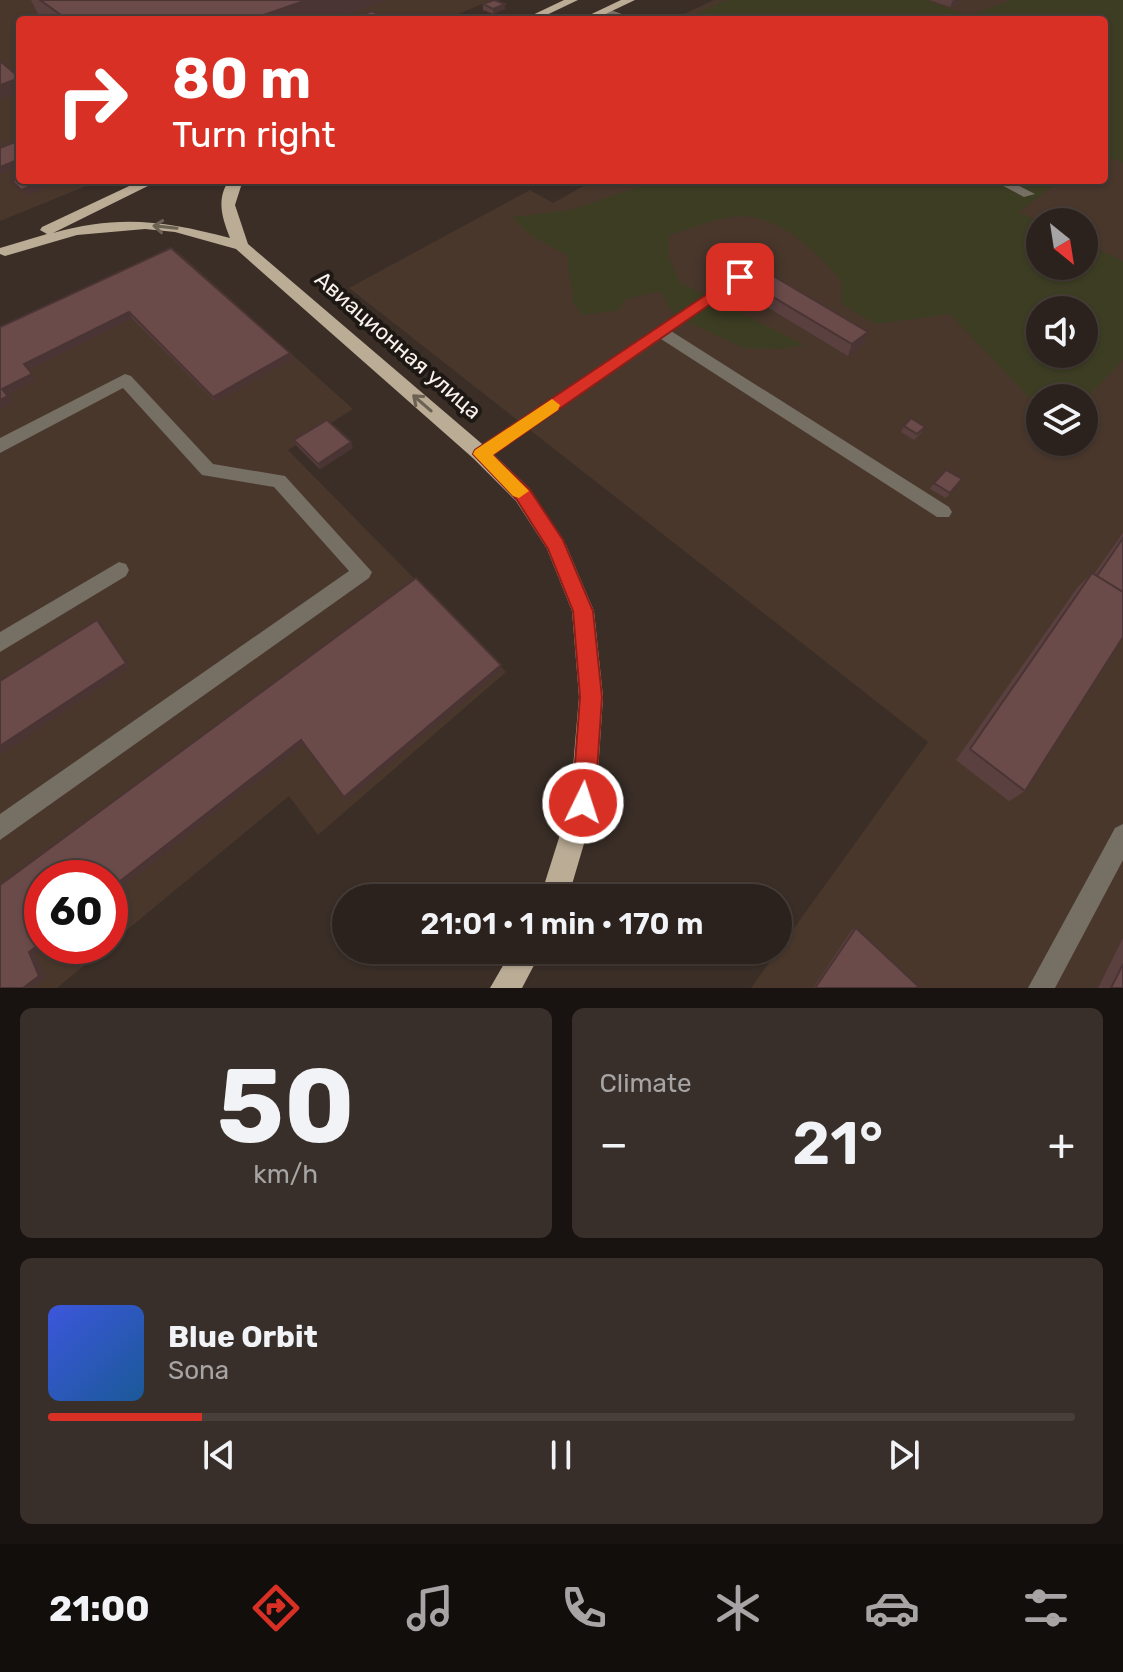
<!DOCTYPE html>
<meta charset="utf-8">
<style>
body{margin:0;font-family:Rubik,sans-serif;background:#382f2a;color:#f1f3f6;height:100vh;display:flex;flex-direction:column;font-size:30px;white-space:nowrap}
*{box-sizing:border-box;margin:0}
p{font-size:26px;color:#a6a4a4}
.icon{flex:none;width:44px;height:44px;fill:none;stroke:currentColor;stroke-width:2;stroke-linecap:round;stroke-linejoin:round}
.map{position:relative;height:988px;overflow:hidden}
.sheet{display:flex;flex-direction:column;gap:20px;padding:20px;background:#181310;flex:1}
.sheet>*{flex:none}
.top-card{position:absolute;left:16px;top:16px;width:1092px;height:168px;border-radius:8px;box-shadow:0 2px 6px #0004,0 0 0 2px #483f3b;background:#d93025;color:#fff;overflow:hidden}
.needle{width:52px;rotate:150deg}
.controls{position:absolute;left:1026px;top:208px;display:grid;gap:16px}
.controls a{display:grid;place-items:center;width:72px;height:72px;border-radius:50%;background:#2c221d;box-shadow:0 2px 6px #0004,0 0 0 2px #483f3b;font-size:40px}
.speed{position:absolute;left:24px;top:860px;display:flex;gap:16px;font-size:40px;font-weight:700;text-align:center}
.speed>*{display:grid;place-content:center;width:104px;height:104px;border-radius:50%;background:#2c221d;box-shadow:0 2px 6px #0004,0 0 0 2px #483f3b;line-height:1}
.speed .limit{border:12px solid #d22;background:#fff;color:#111}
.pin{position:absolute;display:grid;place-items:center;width:68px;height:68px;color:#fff;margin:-34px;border-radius:16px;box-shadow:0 4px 12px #0006}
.me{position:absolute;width:88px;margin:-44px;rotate:4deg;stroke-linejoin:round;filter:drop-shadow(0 0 6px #0008)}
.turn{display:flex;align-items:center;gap:28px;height:168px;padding:0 24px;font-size:36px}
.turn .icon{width:104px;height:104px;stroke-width:2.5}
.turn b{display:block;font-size:56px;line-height:68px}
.big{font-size:60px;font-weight:600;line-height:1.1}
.sheet .tile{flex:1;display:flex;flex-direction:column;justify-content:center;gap:12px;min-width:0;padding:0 28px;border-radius:12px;background:#382f2a}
.sheet .dial{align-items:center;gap:0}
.dial b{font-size:104px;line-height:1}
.song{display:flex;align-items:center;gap:24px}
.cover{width:96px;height:96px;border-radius:12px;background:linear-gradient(135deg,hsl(230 70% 55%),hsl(210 70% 35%))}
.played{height:8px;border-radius:4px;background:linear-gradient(90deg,#d93025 15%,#483f3b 15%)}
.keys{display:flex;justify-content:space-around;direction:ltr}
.heat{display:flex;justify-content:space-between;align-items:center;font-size:44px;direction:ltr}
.sheet .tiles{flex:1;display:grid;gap:20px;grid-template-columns:1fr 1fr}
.tile:last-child{grid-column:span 2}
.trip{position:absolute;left:332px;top:884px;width:460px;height:80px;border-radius:40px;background:#2c221d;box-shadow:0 2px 6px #0004,0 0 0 2px #483f3b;font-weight:600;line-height:80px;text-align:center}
.dock{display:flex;height:128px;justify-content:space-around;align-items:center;background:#120e0c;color:#a6a4a4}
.dock .icon{width:56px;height:56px}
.dock .active{color:#d93025}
.dock b{font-size:36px;color:#f1f3f6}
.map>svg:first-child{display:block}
.built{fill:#49372c;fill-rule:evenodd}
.green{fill:#3c3d23;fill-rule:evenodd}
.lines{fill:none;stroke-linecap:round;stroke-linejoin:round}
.lane{fill:#766f64;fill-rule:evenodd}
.primary{fill:#baac95;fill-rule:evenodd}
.wall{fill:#5b4040}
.shaded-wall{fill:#4a3434}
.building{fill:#6a4b4a;stroke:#4a3434;stroke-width:2}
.oneway{stroke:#6c6254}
.route{fill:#d93025;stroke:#8d1f18;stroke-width:2}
.slow{fill:#f59e0b}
.labels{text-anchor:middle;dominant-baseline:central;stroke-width:8;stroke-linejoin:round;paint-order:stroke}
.street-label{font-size:22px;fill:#faf1ed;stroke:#1d1814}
</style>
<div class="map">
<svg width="1123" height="988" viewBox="0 0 1123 988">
<rect width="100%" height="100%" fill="#3a2e27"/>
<path class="built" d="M 0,0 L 492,0 L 443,20 L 20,20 L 20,180 L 101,180 L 0,221 Z
M 714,0 L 1123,0 L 1123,988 L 751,988 L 928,742 L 349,288 L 530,190 L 553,203 L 594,180 L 1104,180 L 1104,20 L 671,20 ZM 1040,222 L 1084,222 L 1084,266 L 1040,266 ZM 1040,310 L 1084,310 L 1084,354 L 1040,354 ZM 1040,398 L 1084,398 L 1084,442 L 1040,442 Z
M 168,249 L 178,252 L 353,409 L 288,450 L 506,672 L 318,835 L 289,796 L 110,944 L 110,878 L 42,878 L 42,946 L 108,946 L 57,988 L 0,988 L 0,327 Z"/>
<path class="green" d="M 727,0 L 925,0 L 969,16 L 1012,0 L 1123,0 L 1123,163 L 1104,155 L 1104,20 L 683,20 Z
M 659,180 L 1061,180 L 1019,212 L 1040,222 L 1040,266 L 1084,266 L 1084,243 L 1123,261 L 1123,360 L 1084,401 L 1084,398 L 1040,398 L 1040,409 L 950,314 L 875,324 L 842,304 L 841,280 C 811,248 778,211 730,217 C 710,220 688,230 669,235 L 669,258 L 679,282 L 805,345 L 783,349 L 743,348 L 675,316 L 660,291 L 626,299 L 619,310 L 582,315 L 573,301 L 567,255 L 530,235 L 512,217 L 571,210 ZM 1040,310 L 1084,310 L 1084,354 L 1040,354 Z"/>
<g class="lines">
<path class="lane" d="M 606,8 L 632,18 L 634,20 L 620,20 L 603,13 L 601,11 Z
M 992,180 L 1008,180 L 1035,194 L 1024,197 Z
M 740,273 L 745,274 L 745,280 L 671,331 L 949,507 L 952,512 L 949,517 L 937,517 L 661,339 L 487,459 L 475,459 L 472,454 L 475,449 Z
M 125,374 L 131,376 L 213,464 L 285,476 L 372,572 L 369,578 L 0,840 L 0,814 L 349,571 L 274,487 L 202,475 L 123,388 L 0,453 L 0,438 Z
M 119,562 L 126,564 L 129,570 L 126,576 L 0,652 L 0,632 Z
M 1123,824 L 1123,860 L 1055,988 L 1028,988 L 1115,828 Z"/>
<path class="primary" d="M 564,0 L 578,0 L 536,20 L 522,20 Z
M 621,0 L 635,0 L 593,20 L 579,20 Z
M 142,180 L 160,180 L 53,233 C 119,214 166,221 230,238 C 222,217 216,200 229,180 L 243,180 L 235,205 L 248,244 L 488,449 L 530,489 L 566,545 L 594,611 L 603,697 L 596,803 L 568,898 L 540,898 L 570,803 L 579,697 L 572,611 L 547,549 L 516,501 L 474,459 L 236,249 L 175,232 L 145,229 L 77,235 L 5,256 L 0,254 L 0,248 L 47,234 L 40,230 L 42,227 Z
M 512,950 L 542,950 L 522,988 L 490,988 Z"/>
</g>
<path class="wall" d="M 31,0 L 385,0 L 330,20 L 44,20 L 39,16 Z
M 930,0 L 964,0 L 950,7 Z
M 483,4 L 505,4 L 505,9 L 493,14 L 483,10 Z
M 171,248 L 290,353 L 292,359 L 216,402 L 132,318 L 28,370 L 36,380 L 7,395 L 13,402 L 0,409 L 0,327 Z
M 746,281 L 868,332 L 863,344 L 848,356 L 744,293 Z
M 904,426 L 925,427 L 922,432 L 914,440 L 901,432 Z
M 294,440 L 353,448 L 320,469 L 297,446 Z
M 934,483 L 958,485 L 946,498 L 930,489 Z
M 1123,533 L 1123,637 L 1025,791 L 1009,801 L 956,760 L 1077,588 L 1092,573 L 1094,574 Z
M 856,928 L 917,988 L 813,988 L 852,930 Z
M 1123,938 L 1123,988 L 1098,988 Z"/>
<path class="shaded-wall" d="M 307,0 L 385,0 L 330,20 L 249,20 Z
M 953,0 L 964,0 L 950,7 Z
M 505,4 L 505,9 L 493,14 L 493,9 Z
M 20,78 L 20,92 L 0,99 L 0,85 Z
M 20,159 L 20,167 L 0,174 L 0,167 Z
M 42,182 L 45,188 L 25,196 L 21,190 Z
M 129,312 L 132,318 L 28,370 L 24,364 Z
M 868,332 L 863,344 L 848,356 L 852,344 Z
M 290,353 L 292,359 L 216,402 L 213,397 Z
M 32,374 L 36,380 L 7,395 L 2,389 Z
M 8,396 L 13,402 L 0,409 L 0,400 Z
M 351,442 L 353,448 L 320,469 L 318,464 Z
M 97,620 L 102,625 L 130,667 L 0,755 L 0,746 Z
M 501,665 L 501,670 L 346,801 L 344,797 Z
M 301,740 L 304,744 L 110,896 L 110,889 Z
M 42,942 L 42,946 L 47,946 L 36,954 L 46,977 L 32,988 L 23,988 L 29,952 Z"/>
<path class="building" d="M 40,0 L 307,0 L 249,20 L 68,20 Z
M 494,0 L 505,4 L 493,9 L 483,4 Z
M 372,11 L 391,20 L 348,20 Z
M 0,61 L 20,78 L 0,85 Z
M 20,140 L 20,159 L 0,167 L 0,148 Z
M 20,178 L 20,180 L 40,180 L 42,182 L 21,190 L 12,181 Z
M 171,248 L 290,353 L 213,397 L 129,312 L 24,364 L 32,374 L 2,389 L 8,396 L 0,400 L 0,327 Z
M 763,270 L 868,332 L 852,344 L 746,281 Z
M 911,418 L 925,427 L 917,434 L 904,426 Z
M 327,420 L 351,442 L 318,464 L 294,440 Z
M 946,470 L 962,479 L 950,493 L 934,483 Z
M 1123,538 L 1123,592 L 1097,576 Z
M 1092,573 L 1123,592 L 1123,637 L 1025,791 L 970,749 Z
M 416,578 L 501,665 L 344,797 L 301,740 L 110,889 L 110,878 L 42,878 L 42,942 L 29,952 L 39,976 L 23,988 L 0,988 L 0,885 Z
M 97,620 L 126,663 L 0,746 L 0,681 Z
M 856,928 L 918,986 L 917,988 L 815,988 Z
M 1123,964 L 1123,988 L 1111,988 Z"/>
<defs><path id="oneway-shaft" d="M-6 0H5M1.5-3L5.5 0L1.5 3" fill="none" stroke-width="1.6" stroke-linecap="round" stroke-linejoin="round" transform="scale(2)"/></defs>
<g class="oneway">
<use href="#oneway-shaft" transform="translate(165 227) rotate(-174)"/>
<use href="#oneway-shaft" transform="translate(422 403) rotate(-139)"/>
</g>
<path class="route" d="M 740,272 L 745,274 L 745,280 L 493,455 L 530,490 L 563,540 L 593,611 L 602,697 L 595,803 L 592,811 L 583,814 L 575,811 L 572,803 L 580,697 L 573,611 L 548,549 L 517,500 L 473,454 L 475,450 Z"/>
<path class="slow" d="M 552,399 L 560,405 L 558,410 L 493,455 L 529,491 L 519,498 L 513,496 L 473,454 L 475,450 Z"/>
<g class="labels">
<g class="street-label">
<text transform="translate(398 345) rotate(41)">Авиационная улица</text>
</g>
</g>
</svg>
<div class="controls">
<a><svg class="needle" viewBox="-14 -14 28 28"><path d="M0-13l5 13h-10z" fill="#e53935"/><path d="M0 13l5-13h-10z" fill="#a6a4a4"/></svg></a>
<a><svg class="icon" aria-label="sound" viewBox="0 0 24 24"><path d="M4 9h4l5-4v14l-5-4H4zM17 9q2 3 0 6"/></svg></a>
<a><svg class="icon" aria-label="layers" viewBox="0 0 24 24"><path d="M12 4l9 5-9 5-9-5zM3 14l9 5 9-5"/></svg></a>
</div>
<div class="speed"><div class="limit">60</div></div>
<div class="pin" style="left:740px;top:277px;background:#d93025"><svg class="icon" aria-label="arrive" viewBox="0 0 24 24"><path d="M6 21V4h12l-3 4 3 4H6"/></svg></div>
<svg class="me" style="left:583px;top:803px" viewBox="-20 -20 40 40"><circle r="17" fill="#d93025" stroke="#fff" stroke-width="3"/><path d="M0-11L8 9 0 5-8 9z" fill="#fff"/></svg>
<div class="trip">21:01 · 1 min · 170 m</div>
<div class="top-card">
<div class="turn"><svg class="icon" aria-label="right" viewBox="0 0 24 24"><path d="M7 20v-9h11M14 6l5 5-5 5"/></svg><div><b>80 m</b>Turn right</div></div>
</div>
</div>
<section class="sheet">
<div class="tiles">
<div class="tile dial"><b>50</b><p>km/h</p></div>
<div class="tile"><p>Climate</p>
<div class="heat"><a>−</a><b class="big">21°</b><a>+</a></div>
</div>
<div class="tile">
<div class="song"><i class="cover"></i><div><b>Blue Orbit</b><p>Sona</p></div></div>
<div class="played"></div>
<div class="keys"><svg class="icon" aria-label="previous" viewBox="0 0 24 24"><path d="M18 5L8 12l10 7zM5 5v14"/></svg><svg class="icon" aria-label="pause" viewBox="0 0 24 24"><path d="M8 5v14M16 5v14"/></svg><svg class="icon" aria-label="next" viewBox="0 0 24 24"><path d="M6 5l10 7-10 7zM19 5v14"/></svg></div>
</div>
</div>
</section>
<nav class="dock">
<b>21:00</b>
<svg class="icon active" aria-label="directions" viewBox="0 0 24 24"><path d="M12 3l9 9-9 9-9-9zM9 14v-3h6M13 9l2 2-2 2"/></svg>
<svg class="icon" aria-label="music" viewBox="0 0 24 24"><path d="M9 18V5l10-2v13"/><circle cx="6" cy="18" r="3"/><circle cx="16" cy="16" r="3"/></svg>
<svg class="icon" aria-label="phone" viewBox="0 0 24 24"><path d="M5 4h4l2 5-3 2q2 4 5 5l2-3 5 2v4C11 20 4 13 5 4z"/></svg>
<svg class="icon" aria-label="climate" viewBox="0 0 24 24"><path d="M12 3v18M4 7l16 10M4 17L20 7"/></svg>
<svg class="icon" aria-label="car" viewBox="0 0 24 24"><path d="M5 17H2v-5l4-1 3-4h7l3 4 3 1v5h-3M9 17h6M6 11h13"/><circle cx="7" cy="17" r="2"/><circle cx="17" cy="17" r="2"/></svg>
<svg class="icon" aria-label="filters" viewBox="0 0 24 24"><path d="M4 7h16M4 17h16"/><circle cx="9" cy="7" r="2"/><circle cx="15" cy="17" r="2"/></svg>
</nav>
